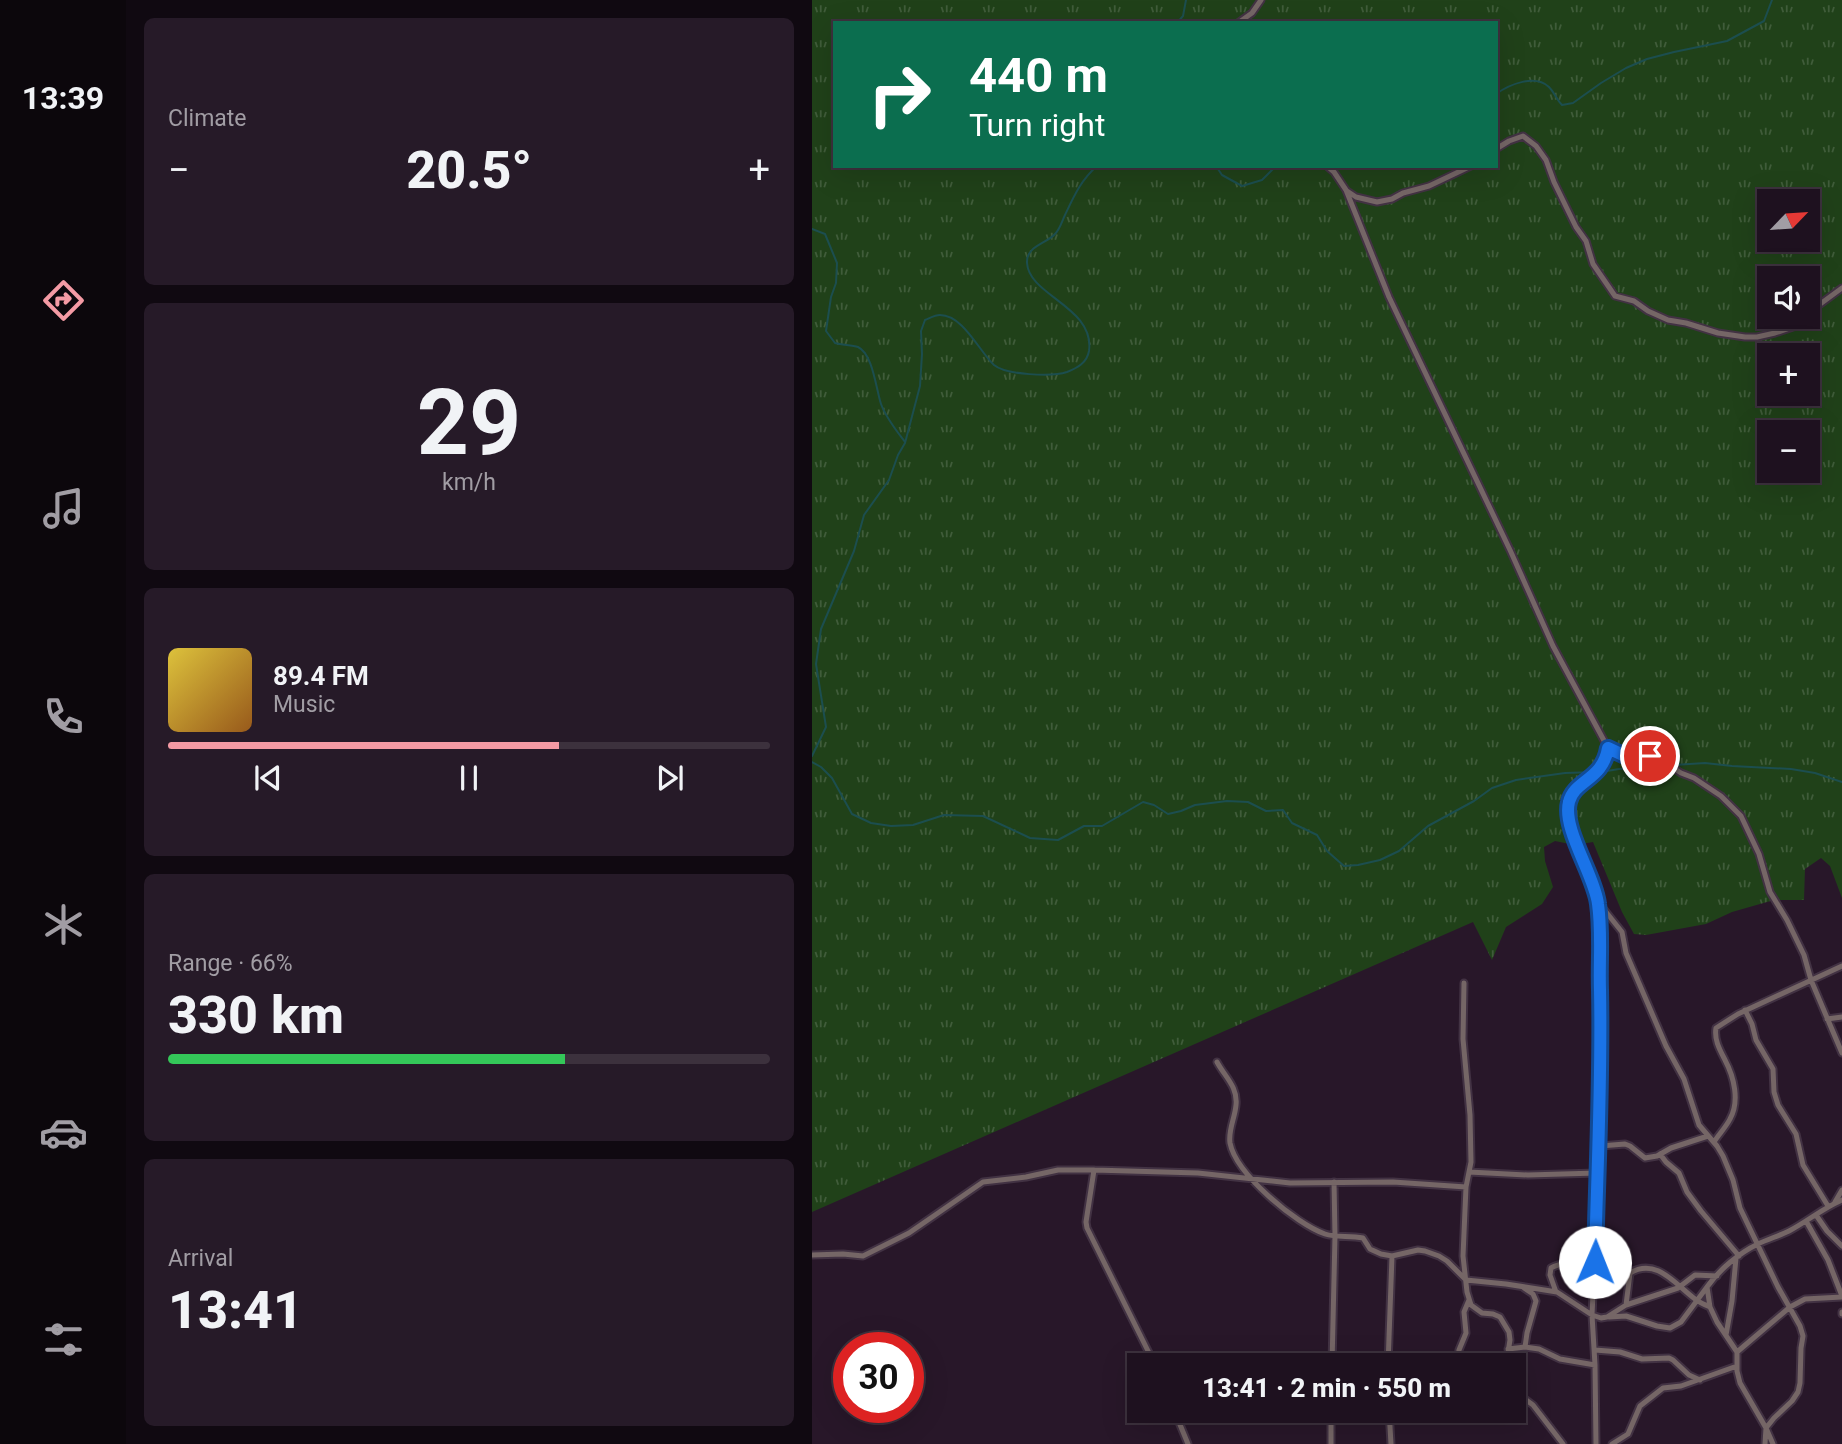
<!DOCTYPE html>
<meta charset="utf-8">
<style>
body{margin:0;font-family:Roboto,sans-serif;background:#261a28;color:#f1f3f6;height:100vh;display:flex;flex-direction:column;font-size:26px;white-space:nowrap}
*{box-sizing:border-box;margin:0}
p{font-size:23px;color:#a19da4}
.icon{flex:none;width:38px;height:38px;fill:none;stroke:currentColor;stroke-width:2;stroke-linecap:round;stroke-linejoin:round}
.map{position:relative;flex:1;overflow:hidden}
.panel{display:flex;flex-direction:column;gap:18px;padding:18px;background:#100911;width:686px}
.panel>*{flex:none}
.guide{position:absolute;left:21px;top:21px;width:665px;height:147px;border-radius:0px;box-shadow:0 7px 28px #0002,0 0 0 2px #3c313d;background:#0b6e4f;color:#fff;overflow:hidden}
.needle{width:46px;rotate:65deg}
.controls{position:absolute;left:945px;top:189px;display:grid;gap:14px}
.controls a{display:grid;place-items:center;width:63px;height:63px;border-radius:0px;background:#1e111f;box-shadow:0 7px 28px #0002,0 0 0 2px #3c313d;font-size:35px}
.speed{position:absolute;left:21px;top:1332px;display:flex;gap:14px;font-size:35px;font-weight:700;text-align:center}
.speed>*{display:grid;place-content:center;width:91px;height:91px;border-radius:50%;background:#1e111f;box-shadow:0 7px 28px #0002,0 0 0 2px #3c313d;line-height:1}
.speed .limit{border:10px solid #d22;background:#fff;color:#111}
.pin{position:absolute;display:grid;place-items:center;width:60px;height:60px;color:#fff;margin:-30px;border:4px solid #fff;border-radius:50%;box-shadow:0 2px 7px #0007}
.me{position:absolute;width:77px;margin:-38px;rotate:1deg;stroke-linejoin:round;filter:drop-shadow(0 0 5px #0008)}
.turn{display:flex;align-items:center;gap:24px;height:147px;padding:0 21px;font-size:32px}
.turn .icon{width:91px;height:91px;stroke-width:2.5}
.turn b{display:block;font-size:49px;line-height:60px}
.big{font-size:52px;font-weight:800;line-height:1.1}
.panel .tile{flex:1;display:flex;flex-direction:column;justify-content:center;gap:10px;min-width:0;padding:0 24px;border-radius:10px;background:#261a28}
.panel .dial{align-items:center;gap:0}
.dial b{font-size:91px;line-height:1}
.song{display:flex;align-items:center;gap:21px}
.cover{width:84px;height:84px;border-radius:10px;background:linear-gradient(135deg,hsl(50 70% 55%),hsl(30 70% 35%))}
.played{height:7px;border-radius:4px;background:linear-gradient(90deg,#f49aa4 65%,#3c313d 65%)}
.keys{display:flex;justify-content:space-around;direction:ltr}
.heat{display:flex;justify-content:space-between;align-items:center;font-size:38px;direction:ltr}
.charge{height:10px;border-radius:5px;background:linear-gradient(90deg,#34c759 66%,#3c313d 0)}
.trip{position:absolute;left:315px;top:1353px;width:399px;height:70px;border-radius:0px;background:#1e111f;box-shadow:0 7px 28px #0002,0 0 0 2px #3c313d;font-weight:800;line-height:70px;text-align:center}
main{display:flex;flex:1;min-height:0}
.tabs{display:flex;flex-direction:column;width:126px;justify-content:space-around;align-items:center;background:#0c070c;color:#a19da4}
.tabs .icon{width:49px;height:49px}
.tabs .active{color:#f49aa4}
.tabs b{font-size:32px;color:#f1f3f6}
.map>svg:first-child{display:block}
.grass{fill:url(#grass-tufts);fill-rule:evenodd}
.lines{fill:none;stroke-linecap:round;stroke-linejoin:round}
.stream{stroke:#1c4e4f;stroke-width:2}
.minor-casing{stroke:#423243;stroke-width:9}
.minor{stroke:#756666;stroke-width:5}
.route-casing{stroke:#114b97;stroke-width:18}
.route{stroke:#1a73e8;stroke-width:12}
</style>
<main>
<nav class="tabs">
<b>13:39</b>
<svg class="icon active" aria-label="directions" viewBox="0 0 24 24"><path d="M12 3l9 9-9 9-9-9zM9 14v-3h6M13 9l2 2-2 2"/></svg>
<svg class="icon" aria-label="music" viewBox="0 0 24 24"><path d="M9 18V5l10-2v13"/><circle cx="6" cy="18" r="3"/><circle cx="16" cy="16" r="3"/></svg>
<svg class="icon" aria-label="phone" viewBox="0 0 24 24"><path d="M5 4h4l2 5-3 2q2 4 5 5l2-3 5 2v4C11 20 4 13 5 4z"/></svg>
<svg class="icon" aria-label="climate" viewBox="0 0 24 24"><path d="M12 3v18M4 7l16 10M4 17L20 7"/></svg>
<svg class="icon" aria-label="car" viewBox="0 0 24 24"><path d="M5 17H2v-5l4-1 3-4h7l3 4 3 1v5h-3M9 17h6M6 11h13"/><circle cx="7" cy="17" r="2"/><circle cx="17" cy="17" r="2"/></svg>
<svg class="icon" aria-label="filters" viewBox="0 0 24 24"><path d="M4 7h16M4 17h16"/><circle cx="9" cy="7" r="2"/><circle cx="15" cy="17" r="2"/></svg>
</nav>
<section class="panel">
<div class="tile"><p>Climate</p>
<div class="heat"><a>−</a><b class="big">20.5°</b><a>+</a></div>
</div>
<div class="tile dial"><b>29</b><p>km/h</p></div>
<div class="tile">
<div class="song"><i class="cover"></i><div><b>89.4 FM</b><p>Music</p></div></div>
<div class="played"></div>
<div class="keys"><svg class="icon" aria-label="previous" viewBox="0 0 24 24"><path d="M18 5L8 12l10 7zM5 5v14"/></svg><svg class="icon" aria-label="pause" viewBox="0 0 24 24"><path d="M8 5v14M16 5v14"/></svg><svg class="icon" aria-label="next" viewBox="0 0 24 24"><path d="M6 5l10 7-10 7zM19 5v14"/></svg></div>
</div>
<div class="tile"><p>Range · 66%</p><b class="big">330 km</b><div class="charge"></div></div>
<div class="tile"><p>Arrival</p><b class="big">13:41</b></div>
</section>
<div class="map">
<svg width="1030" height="1444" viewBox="0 0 1030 1444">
<defs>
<pattern id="grass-tufts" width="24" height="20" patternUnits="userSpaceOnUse" patternTransform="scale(1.75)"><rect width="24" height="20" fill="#204119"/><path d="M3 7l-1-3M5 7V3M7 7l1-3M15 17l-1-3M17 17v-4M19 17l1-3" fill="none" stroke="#405c3a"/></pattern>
</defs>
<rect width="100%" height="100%" fill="#281729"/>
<path class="grass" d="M 0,0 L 1030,0 L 1030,898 L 1018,866 L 1009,858 L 993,869 L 992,900 L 962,900 L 920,912 L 894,924 L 834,935 L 822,934 L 810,912 L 781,842 L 763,845 L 743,841 L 732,847 L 733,861 L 741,887 L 730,904 L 694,927 L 680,960 L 661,922 L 0,1212 ZM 23,23 L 684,23 L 684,166 L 23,166 ZM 957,201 L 996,201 L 996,240 L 957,240 ZM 957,278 L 996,278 L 996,317 L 957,317 ZM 957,355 L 996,355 L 996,394 L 957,394 ZM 957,432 L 996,432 L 996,471 L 957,471 Z"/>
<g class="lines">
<path class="stream" d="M 365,23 L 371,16 L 374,0
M 684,94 C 698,84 723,74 737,87 C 743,93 744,99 750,105 L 761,103 L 789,83 L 814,68 L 835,59 L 862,52 L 915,41 L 952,21 L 960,0
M 404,166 L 410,175 L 430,186 L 450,180 L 464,166
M 0,229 L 13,234 L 25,263 L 24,283 L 19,297 L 14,331 L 23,343 C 30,345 40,345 46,347 C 61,354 64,389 69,404 C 74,418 84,430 93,442
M 0,756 L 14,727 L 4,664 L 9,629 L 42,551 L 52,515 L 77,480 L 86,455 L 93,443 L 108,386 L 110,354 L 109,331 L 113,320 C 118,318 123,315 128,315 C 151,315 167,351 182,365 C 194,375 240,377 255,372 C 265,368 275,363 277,351 C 283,307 217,296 215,263 C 214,246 234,244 243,234 C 248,229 250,221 253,215 C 262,196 269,180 285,166
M 0,762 L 9,767 L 20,778 L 40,814 L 59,823 L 79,826 L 101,825 L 132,815 L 171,816 L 218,838 L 246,840 L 272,826 L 290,826 L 331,802 L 342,805 L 356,814 L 369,811 L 383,805 L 415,801 L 436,802 L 454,811 L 471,810 L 480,823 L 505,835 L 515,851 L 532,866 L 546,865 L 568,860 L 587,851 L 616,826 L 662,801 L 680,788 L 704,780 L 753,773 L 783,772
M 862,765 L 893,763 L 920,766 L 979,769 L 1003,773 L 1030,782
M 789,772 L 807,769 L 853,766"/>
<g class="minor-casing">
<path id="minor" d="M 426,23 L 440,13 L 449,0
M 684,149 L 697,141 L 711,136 L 724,146 L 734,160 L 742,182 L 764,227 L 774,241 L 781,264 L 803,296 L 822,301 L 836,311 L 856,320 L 874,323 L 906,333 L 933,337 L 945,337 L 963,333 L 981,327 L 991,317
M 515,166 L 522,172 L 534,190 L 577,297 L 698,550 L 741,646 L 796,748 L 794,760 L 785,772 L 762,792 L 757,802 L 757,822 L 786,902 L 810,932 L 814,953 L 854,1046 L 872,1079 L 887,1125 L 905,1146 L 911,1156 L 921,1180 L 928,1208 L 966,1287 L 988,1326 L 991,1336 L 989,1348 L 988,1383 L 986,1392 L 980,1401 L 962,1418 L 954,1428 L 953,1444
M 535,191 L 544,197 L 565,202 L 580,199 L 591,193 L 617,186 L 659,166
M 996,313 L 1030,288
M 796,748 L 813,756 L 845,757 L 869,773 L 882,778 L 909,796 L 929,816 L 947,854 L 958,892 L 975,920 L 992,955 L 999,980 L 1030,1053
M 652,983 L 651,1039 L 658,1115 L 659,1162 L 654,1187 L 651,1256 L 655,1292 L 659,1305 L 670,1313 L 681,1314 L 688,1317 L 697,1332 L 698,1340 L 694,1365
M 933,1010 L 940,1024 L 944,1040 L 961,1069 L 962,1092 L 966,1105 L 984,1134 L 991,1165 L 1016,1206
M 1015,1019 L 1030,1017
M 405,1062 C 413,1077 426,1087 424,1105 C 423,1118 416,1130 418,1143 C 424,1174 484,1224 513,1234 C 525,1238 538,1235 551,1238 L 558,1249 L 569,1254 L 580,1256 L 606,1250 L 613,1251 L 627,1256 L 635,1261 L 654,1280 L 694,1284 L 745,1292 L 780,1315 L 789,1318 L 795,1317 L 814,1305 L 866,1288 L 883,1275 L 905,1276
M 902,1142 C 907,1134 914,1127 918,1119 C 928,1101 922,1077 913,1060 C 908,1050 902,1040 904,1028 L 926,1014 L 1030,966
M 788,1146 L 813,1144 L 818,1146 L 833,1158 L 845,1156 L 859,1148 L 896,1136
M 848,1154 L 854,1162 L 867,1173 L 875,1192 L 889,1211 L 927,1256
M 282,1170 L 274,1222 L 275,1228 L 343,1365
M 657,1172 L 716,1175 L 785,1173
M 1023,1202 L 1030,1190
M 1004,1215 L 1015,1231 L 1030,1246
M 994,1221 L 1016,1260 L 1030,1296
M 0,1255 L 31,1254 L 51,1256 L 97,1233 L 171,1182 L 214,1177 L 246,1170 L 282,1170 L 386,1173 L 478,1183 L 581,1182 L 654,1187
M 712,1288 L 721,1294 L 724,1301 L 715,1333 L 713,1347
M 744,1292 L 738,1275 L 739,1268 C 751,1261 769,1263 783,1262
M 814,1305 L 818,1273 C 844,1257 863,1284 883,1299 C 887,1302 893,1305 898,1307
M 1030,1312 L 1030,1314
M 797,1317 L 814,1316 L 845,1326 L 858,1328 L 869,1322 L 895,1287
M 914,1335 L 920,1301 L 924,1258
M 696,1349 L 713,1347 L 727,1349 L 748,1359 L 783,1365
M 783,1350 L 808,1352 L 830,1359 L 857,1358 L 861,1360 L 877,1375 L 888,1380
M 925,1352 L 978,1307 L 993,1299 L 1030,1297
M 520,1365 L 523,1236 L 522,1182
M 576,1365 L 580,1256
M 645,1365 L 647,1350 L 654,1333 L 652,1312 L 657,1300
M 702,1391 L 721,1405 L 751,1444
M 362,1410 L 376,1444
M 577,1410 L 579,1444
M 519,1444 L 519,1410
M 784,1444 L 783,1365 L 780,1315 L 788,1146 L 789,1039 L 786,902
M 800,1444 L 816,1434 L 828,1406 L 851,1388 L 869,1386 L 925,1366
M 961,1444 L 954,1428 L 928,1383 L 925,1371 L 925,1352 L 905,1322 L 898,1307 L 895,1287 C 907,1270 927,1253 946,1244 C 956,1239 967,1236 977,1231 C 996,1221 1011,1208 1030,1200"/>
</g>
<use href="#minor" class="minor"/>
</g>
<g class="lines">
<g class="route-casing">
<path id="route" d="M 783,1262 C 785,1171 790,1081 788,990 C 787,962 790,932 786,904 C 783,876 750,829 757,802 C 762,780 791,780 796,748 L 813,756 L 838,756"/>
</g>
<use href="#route" class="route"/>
</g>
</svg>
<div class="controls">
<a><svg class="needle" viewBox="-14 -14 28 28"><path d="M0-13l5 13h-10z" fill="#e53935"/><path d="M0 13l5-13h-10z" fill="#a19da4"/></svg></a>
<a><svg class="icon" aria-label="sound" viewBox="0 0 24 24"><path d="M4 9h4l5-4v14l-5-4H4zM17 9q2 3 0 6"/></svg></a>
<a>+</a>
<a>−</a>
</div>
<div class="speed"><div class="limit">30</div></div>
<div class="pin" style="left:838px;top:756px;background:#d93025"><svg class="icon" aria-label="arrive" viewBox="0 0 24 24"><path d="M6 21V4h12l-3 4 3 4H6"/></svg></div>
<svg class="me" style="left:783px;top:1262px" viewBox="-20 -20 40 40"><circle r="19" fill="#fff"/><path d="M0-13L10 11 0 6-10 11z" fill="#1a73e8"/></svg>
<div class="trip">13:41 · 2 min · 550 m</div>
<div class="guide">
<div class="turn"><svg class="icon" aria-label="right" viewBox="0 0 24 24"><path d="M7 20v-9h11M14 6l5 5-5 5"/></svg><div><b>440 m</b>Turn right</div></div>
</div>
</div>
</main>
